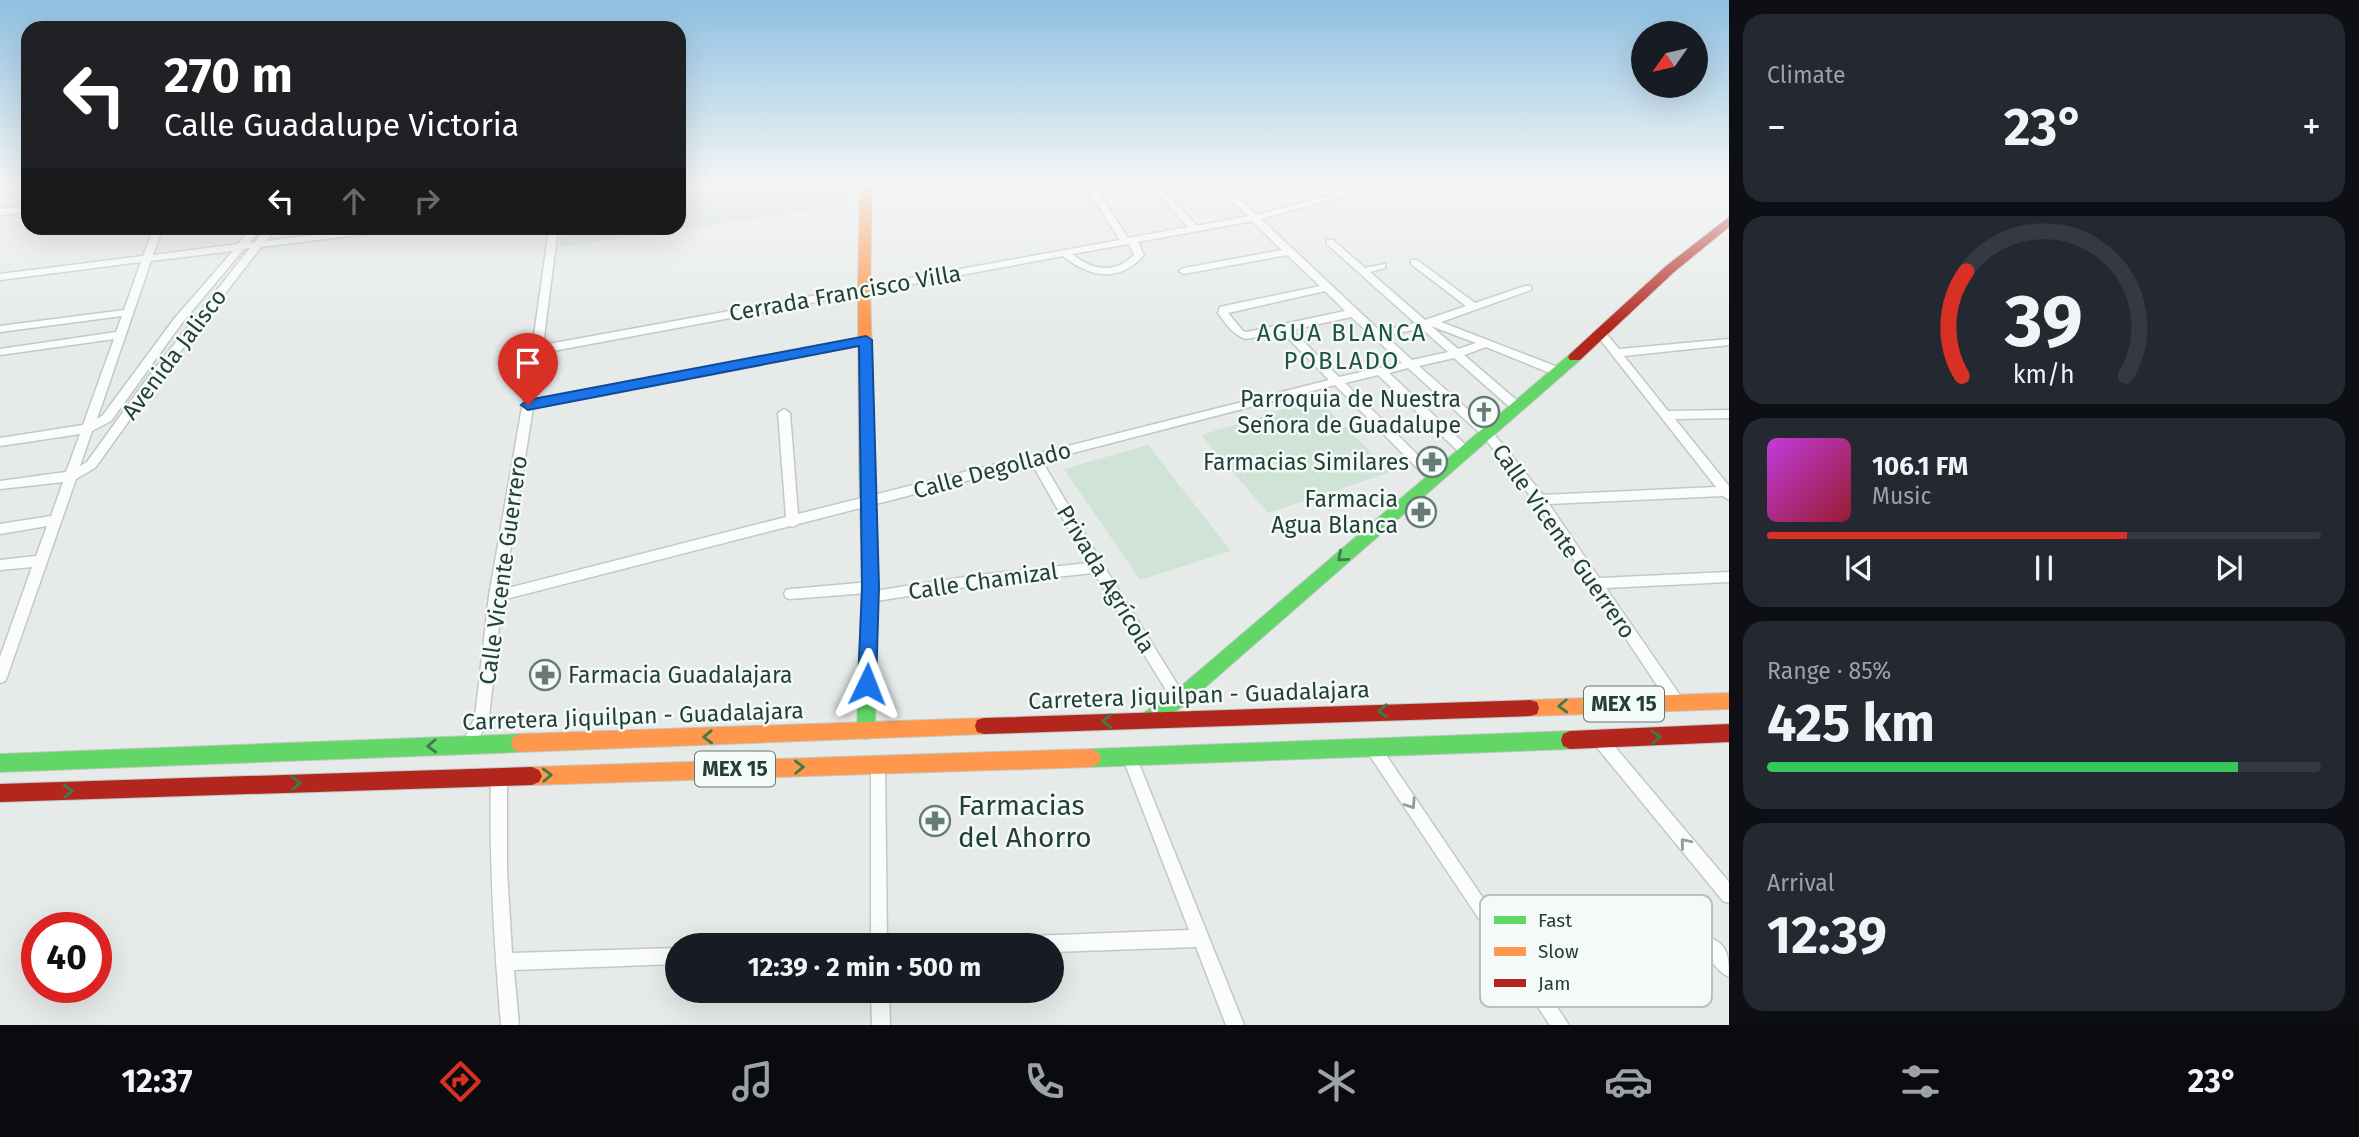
<!DOCTYPE html>
<meta charset="utf-8">
<style>
body{margin:0;font-family:"Fira Sans",sans-serif;background:#242831;color:#f1f3f6;height:100vh;display:flex;flex-direction:column;font-size:26px;white-space:nowrap}
*{box-sizing:border-box;margin:0}
p{font-size:23px;color:#9ea1a6}
.icon{flex:none;width:38px;height:38px;fill:none;stroke:currentColor;stroke-width:2;stroke-linecap:round;stroke-linejoin:round}
.map{position:relative;flex:1;overflow:hidden}
.details{display:flex;flex-direction:column;gap:14px;padding:14px;background:#0d0f14;width:630px}
.details>*{flex:none}
.banner{position:absolute;left:21px;top:21px;width:665px;height:214px;border-radius:21px;box-shadow:0 7px 28px #0002;background:#202124;color:#fff;overflow:hidden}
.needle{width:46px;rotate:236deg}
.controls{position:absolute;left:1631px;top:21px;display:grid;gap:14px}
.controls a{display:grid;place-items:center;width:77px;height:77px;border-radius:50%;background:#171b24;box-shadow:0 7px 28px #0002;font-size:35px}
.speed{position:absolute;left:21px;top:912px;display:flex;gap:14px;font-size:35px;font-weight:700;text-align:center}
.speed>*{display:grid;place-content:center;width:91px;height:91px;border-radius:50%;background:#171b24;box-shadow:0 7px 28px #0002;line-height:1}
.speed .limit{border:10px solid #d22;background:#fff;color:#111}
.pin{position:absolute;display:grid;place-items:center;width:60px;height:60px;color:#fff;margin:-72px -30px;border-radius:50% 50% 50% 0;rotate:-45deg;box-shadow:0 0 7px #0007}
.pin .icon{rotate:45deg}
.me{position:absolute;width:77px;margin:-38px;rotate:2deg;stroke-linejoin:round;filter:drop-shadow(0 0 5px #0008)}
.turn{display:flex;align-items:center;gap:24px;height:147px;padding:0 28px;font-size:32px}
.turn .icon{width:91px;height:91px;stroke-width:2.5}
.turn b{display:block;font-size:49px;line-height:60px}
.lanes{display:flex;align-items:center;height:66px;padding:0 28px;background:#0003;justify-content:center;gap:35px;direction:ltr}
.lanes .off{opacity:.35}
.big{font-size:52px;font-weight:700;line-height:1.1}
.details .tile{flex:1;display:flex;flex-direction:column;justify-content:center;gap:10px;min-width:0;padding:0 24px;border-radius:21px;background:#242831}
.details .dial{align-items:center;gap:0}
.dial svg{height:182px;overflow:visible;fill:none;stroke:#363941;stroke-width:7;stroke-linecap:round;text-anchor:middle}
.dial text{fill:#f1f3f6;stroke:none}
.song{display:flex;align-items:center;gap:21px}
.cover{width:84px;height:84px;border-radius:10px;background:linear-gradient(135deg,hsl(290 70% 55%),hsl(350 70% 35%))}
.played{height:7px;border-radius:4px;background:linear-gradient(90deg,#d93025 65%,#363941 65%)}
.keys{display:flex;justify-content:space-around;direction:ltr}
.heat{display:flex;justify-content:space-between;align-items:center;font-size:38px;direction:ltr}
.charge{height:10px;border-radius:5px;background:linear-gradient(90deg,#34c759 85%,#363941 0)}
.trip{position:absolute;left:665px;top:933px;width:399px;height:70px;border-radius:35px;background:#171b24;box-shadow:0 7px 28px #0002;font-weight:700;line-height:70px;text-align:center}
.tab-bar{display:flex;height:112px;justify-content:space-around;align-items:center;background:#090b0e;color:#9ea1a6}
.tab-bar .icon{width:49px;height:49px}
.tab-bar .current{color:#d93025}
.tab-bar b{font-size:32px;color:#f1f3f6}
main{display:flex;flex:1;min-height:0}
.map>svg:first-child{display:block}
.built{fill:#d4dcd9}
.green{fill:#cfe4d6}
.lines{fill:none;stroke-linecap:round;stroke-linejoin:round}
.street-casing{stroke:#c3c8c6;stroke-width:3}
.fast-casing{stroke:#c1c9c6;stroke-width:2}
.slow-casing{stroke:#c1c9c6;stroke-width:2}
.jam-casing{stroke:#c1c9c6;stroke-width:2}
.street{fill:#fbfcfc;fill-rule:evenodd}
.fast{fill:#63d668;fill-rule:evenodd}
.slow{fill:#ff974d;fill-rule:evenodd}
.jam{fill:#b3261e;fill-rule:evenodd}
.oneway{stroke:#3d7b4b}
.oneway2{stroke:#8f9e9a}
.route{fill:#1a73e8;stroke:#114b97;stroke-width:2}
.labels{text-anchor:middle;dominant-baseline:central;stroke-width:5;stroke-linejoin:round;paint-order:stroke}
.shield{fill:#f4faf7;stroke:#627771;stroke-width:2}
.shield-label{font-size:21px;font-weight:bold;fill:#233f38}
.street-label{font-size:23px;fill:#233f38;stroke:#f4faf7}
.poi-label{font-size:23px;fill:#233f38;stroke:#f4faf7;text-anchor:end}
.neighbourhood-label{font-size:24px;letter-spacing:2px;fill:#1f5246;stroke:#f4faf7}
.near-poi-label{font-size:28px;fill:#233f38;stroke:#f4faf7;text-anchor:start}
.key{fill:#f4faf7;stroke:#b5c2be;stroke-width:2}
.key-label{font-size:19px;fill:#233f38}
</style>
<main>
<div class="map">
<svg width="1729" height="1025" viewBox="0 0 1729 1025">
<rect width="100%" height="100%" fill="#e6ebe9"/>
<path class="built" d="M 771,182 L 846,182 L 848,205 L 560,247 L 562,228 L 679,228 L 679,196 Z"/>
<path class="green" d="M 1317,399 L 1391,472 L 1268,513 L 1201,435 Z
M 1148,445 L 1231,551 L 1140,580 L 1064,469 Z"/>
<g class="lines">
<g class="street-casing">
<path id="street" d="M 1083,182 L 1092,182 L 1128,238 L 1188,227 L 1147,182 L 1156,182 L 1197,226 L 1248,216 L 1213,182 L 1222,182 L 1256,215 L 1335,194 L 1324,182 L 1333,182 L 1343,192 L 1378,182 L 1394,182 L 1261,219 L 1380,331 L 1415,323 L 1327,244 L 1327,240 L 1333,240 L 1365,268 L 1385,264 L 1385,268 L 1370,272 L 1425,320 L 1466,306 L 1411,264 L 1411,260 L 1417,260 L 1475,303 L 1525,286 L 1531,286 L 1531,290 L 1441,322 L 1563,369 L 1564,372 L 1563,375 L 1555,375 L 1486,347 L 1464,355 L 1521,404 L 1523,407 L 1521,410 L 1513,410 L 1454,358 L 1419,366 L 1490,429 L 1543,495 L 1716,487 L 1595,333 L 1596,331 L 1604,331 L 1619,349 L 1729,339 L 1729,345 L 1624,356 L 1668,411 L 1729,410 L 1729,418 L 1675,419 L 1729,486 L 1729,500 L 1723,496 L 1549,504 L 1599,578 L 1729,572 L 1729,582 L 1606,588 L 1682,698 L 1684,703 L 1682,708 L 1677,709 L 1672,708 L 1536,503 L 1482,435 L 1408,368 L 1389,373 L 1469,448 L 1471,451 L 1469,454 L 1461,454 L 1378,375 L 1345,383 L 1438,475 L 1440,478 L 1438,481 L 1430,481 L 1335,385 L 1042,461 L 1102,563 L 1184,695 L 1186,699 L 1184,703 L 1179,705 L 1174,703 L 1094,573 L 978,585 L 870,602 L 865,601 L 863,597 L 867,593 L 791,599 L 786,598 L 784,594 L 786,590 L 791,589 L 870,582 L 875,583 L 877,587 L 874,591 L 978,575 L 1088,563 L 1032,464 L 798,524 L 793,527 L 790,526 L 502,600 L 489,717 L 474,749 L 469,751 L 464,749 L 462,744 L 475,717 L 489,596 L 532,350 L 549,228 L 558,228 L 543,345 L 1120,240 ZM 1252,221 L 1282,250 L 1184,268 L 1179,271 L 1184,274 L 1287,255 L 1320,286 L 1224,306 L 1220,307 L 1218,313 C 1226,324 1233,335 1246,339 L 1282,332 L 1329,380 L 798,514 L 790,413 L 784,409 L 778,413 L 786,517 L 504,589 L 533,408 L 866,343 L 871,340 L 866,337 L 534,400 L 542,353 L 1063,256 C 1089,277 1118,283 1142,257 L 1144,255 L 1138,242 ZM 1129,244 L 1134,255 C 1115,274 1093,271 1072,254 ZM 1325,291 L 1345,311 L 1247,332 L 1243,331 L 1228,313 ZM 1351,317 L 1402,363 L 1339,377 L 1292,330 ZM 1431,326 L 1476,343 L 1458,349 ZM 1421,328 L 1448,352 L 1412,360 L 1386,336 Z
M 28,206 L 28,212 L 0,215 L 0,209 Z
M 154,228 L 163,228 L 153,255 L 238,244 L 252,228 L 262,228 L 249,243 L 255,242 L 267,228 L 276,228 L 266,241 L 371,228 L 394,228 L 389,231 L 261,247 L 154,386 L 95,468 L 76,479 L 7,677 L 5,681 L 0,683 L 0,657 L 32,567 L 0,570 L 0,560 L 36,556 L 47,526 L 0,534 L 0,524 L 51,516 L 63,482 L 0,489 L 0,481 L 66,472 L 80,434 L 0,446 L 0,438 L 83,425 L 114,339 L 0,355 L 0,349 L 116,332 L 122,316 L 0,332 L 0,326 L 124,310 L 141,262 L 0,280 L 0,274 L 143,256 ZM 250,248 L 146,380 L 87,462 L 80,466 L 92,431 L 111,421 L 182,323 L 244,249 ZM 233,251 L 174,319 L 103,415 L 97,419 L 151,261 Z
M 1600,733 L 1605,735 L 1729,882 L 1729,903 L 1723,901 L 1595,745 L 1593,740 L 1595,735 Z
M 1373,741 L 1378,743 L 1569,1025 L 1550,1025 L 1368,753 L 1366,748 L 1368,743 Z
M 1129,749 L 1134,751 L 1136,756 L 1244,1025 L 1226,1025 L 1196,947 L 1052,952 L 1052,945 L 993,945 L 995,939 L 1001,937 L 1189,930 L 1122,756 L 1124,751 Z
M 878,757 L 883,759 L 885,764 L 887,945 L 871,945 L 871,764 L 873,759 Z
M 499,770 L 504,772 L 507,777 L 507,870 L 512,953 L 677,948 L 677,964 L 514,970 L 519,1025 L 501,1025 C 494,942 489,860 491,777 L 494,772 Z
M 1711,938 C 1729,945 1729,960 1729,977 C 1718,972 1707,957 1703,946 L 1705,940 Z
M 871,990 L 889,990 L 890,1025 L 872,1025 Z"/>
</g>
<g class="fast-casing">
<path id="fast" d="M 1575,352 L 1582,357 L 1580,360 L 1185,705 L 1149,728 L 1142,726 L 1140,720 L 1142,714 L 1173,693 L 1570,354 Z
M 867,455 L 875,461 L 878,587 L 875,730 L 873,736 L 866,739 L 859,736 L 857,730 L 862,587 L 859,461 Z
M 1570,731 L 1577,734 L 1579,740 L 1577,746 L 1570,749 L 1091,767 L 1084,764 L 1081,758 L 1084,752 L 1091,749 Z
M 520,734 L 527,737 L 529,743 L 527,749 L 520,752 L 0,772 L 0,754 Z"/>
</g>
<g class="slow-casing">
<path id="slow" d="M 860,182 L 872,182 L 870,290 L 875,461 L 867,467 L 859,461 L 858,290 Z
M 1729,693 L 1729,709 L 1530,716 L 1523,714 L 1521,708 L 1523,702 L 1530,700 Z
M 984,718 L 991,720 L 993,726 L 991,732 L 984,734 L 520,752 L 513,749 L 511,743 L 513,737 L 520,734 Z
M 1091,749 L 1098,752 L 1101,758 L 1098,764 L 1091,767 L 532,785 L 525,782 L 522,776 L 525,770 L 532,767 Z"/>
</g>
<g class="jam-casing">
<path id="jam" d="M 1729,217 L 1729,227 L 1674,272 L 1580,360 L 1570,360 L 1568,357 L 1570,354 L 1666,266 Z
M 1530,700 L 1537,702 L 1539,708 L 1537,714 L 1530,716 L 984,734 L 977,732 L 975,726 L 977,720 L 984,718 Z
M 1729,724 L 1729,742 L 1570,749 L 1563,746 L 1561,740 L 1563,734 L 1570,731 Z
M 532,767 L 539,770 L 542,776 L 539,782 L 532,785 L 0,802 L 0,784 Z"/>
</g>
<use href="#street" class="street"/>
<use href="#fast" class="fast"/>
<use href="#slow" class="slow"/>
<use href="#jam" class="jam"/>
</g>
<defs><path id="oneway-chevron" d="M-2-3.5L2.5 0L-2 3.5" fill="none" stroke-width="1.6" stroke-linecap="round" stroke-linejoin="round" transform="scale(1.75)"/></defs>
<g class="oneway">
<use href="#oneway-chevron" transform="translate(1342 557) rotate(139)"/>
<use href="#oneway-chevron" transform="translate(1563 706) rotate(178)"/>
<use href="#oneway-chevron" transform="translate(1383 711) rotate(178)"/>
<use href="#oneway-chevron" transform="translate(1107 721) rotate(178)"/>
<use href="#oneway-chevron" transform="translate(708 737) rotate(178)"/>
<use href="#oneway-chevron" transform="translate(1656 737) rotate(-3)"/>
<use href="#oneway-chevron" transform="translate(432 746) rotate(178)"/>
<use href="#oneway-chevron" transform="translate(799 767) rotate(-2)"/>
<use href="#oneway-chevron" transform="translate(547 775) rotate(-2)"/>
<use href="#oneway-chevron" transform="translate(296 783) rotate(-2)"/>
<use href="#oneway-chevron" transform="translate(68 791) rotate(-2)"/>
</g>
<g class="oneway2">
<use href="#oneway-chevron" transform="translate(1411 804) rotate(56)"/>
<use href="#oneway-chevron" transform="translate(1685 843) rotate(-130)"/>
</g>
<linearGradient id="sky" x2="0" y2="1"><stop stop-color="#8ec0e2"/><stop offset="0.56" stop-color="#f4f6f5"/><stop offset="1" stop-color="#f4f6f5" stop-opacity="0"/></linearGradient>
<rect width="1729" height="326" fill="url(#sky)"/>
<path class="route" d="M 866,336 L 872,340 L 879,587 L 876,684 L 874,690 L 867,692 L 861,690 L 858,684 L 862,587 L 859,346 L 528,410 L 521,405 L 528,400 Z"/>
<defs>
<g id="church-ring" transform="scale(1.575)"><circle r="9.5" fill="#f4faf7" stroke="#677b76" stroke-width="1.5"/><path d="M-1.2-6h2.4v3.5h3.3v2.4h-3.3V6h-2.4V-.1h-3.3v-2.4h3.3Z" fill="#677b76"/></g>
<g id="pharmacy-ring" transform="scale(1.575)"><circle r="9.5" fill="#f4faf7" stroke="#677b76" stroke-width="1.5"/><path d="M-2-6h4v4h4v4h-4v4h-4v-4h-4v-4h4Z" fill="#677b76"/></g>
</defs>
<g fill-rule="evenodd">
<use href="#church-ring" x="1484" y="412"/>
<use href="#pharmacy-ring" x="1432" y="462"/>
<use href="#pharmacy-ring" x="1421" y="512"/>
<use href="#pharmacy-ring" x="545" y="675"/>
<use href="#pharmacy-ring" x="935" y="821"/>
</g>
<g class="labels">
<g class="shield">
<rect x="1584" y="686.5" width="80" height="35" rx="5"/>
<rect x="695" y="751.5" width="80" height="35" rx="5"/>
</g>
<g class="shield-label">
<text x="1624" y="704">MEX 15</text>
<text x="735" y="769">MEX 15</text>
</g>
<g class="street-label">
<text transform="translate(845 293) rotate(-10)">Cerrada Francisco Villa</text>
<text transform="translate(174 354) rotate(-53)">Avenida Jalisco</text>
<text transform="translate(992 470) rotate(-15)">Calle Degollado</text>
<text transform="translate(1564 541) rotate(55)">Calle Vicente Guerrero</text>
<text transform="translate(503 570) rotate(-82)">Calle Vicente Guerrero</text>
<text transform="translate(1106 579) rotate(59)">Privada Agrícola</text>
<text transform="translate(983 581) rotate(-8)">Calle Chamizal</text>
<text transform="translate(1199 695) rotate(-2)">Carretera Jiquilpan - Guadalajara</text>
<text transform="translate(633 716) rotate(-2)">Carretera Jiquilpan - Guadalajara</text>
</g>
<g class="poi-label">
<text x="1461" y="399">Parroquia de Nuestra<tspan x="1461" dy="26">Señora de Guadalupe</tspan></text>
<text x="1409" y="462">Farmacias Similares</text>
<text x="1398" y="499">Farmacia<tspan x="1398" dy="26">Agua Blanca</tspan></text>
<text x="568" y="675" text-anchor="start">Farmacia Guadalajara</text>
</g>
<g class="neighbourhood-label">
<text x="1342" y="333">AGUA BLANCA<tspan x="1342" dy="28">POBLADO</tspan></text>
</g>
<g class="near-poi-label">
<text x="958" y="805">Farmacias<tspan x="958" dy="32">del Ahorro</tspan></text>
</g>
</g>
<rect x="1480" y="895" width="232" height="112" rx="10" class="key"/>
<rect x="1494" y="916" width="32" height="8" fill="#63d668"/>
<rect x="1494" y="947" width="32" height="9" fill="#ff974d"/>
<rect x="1494" y="979" width="32" height="8" fill="#b3261e"/>
<g class="key-label">
<text x="1538" y="927">Fast</text>
<text x="1538" y="958">Slow</text>
<text x="1538" y="990">Jam</text>
</g>
</svg>
<div class="controls">
<a><svg class="needle" viewBox="-14 -14 28 28"><path d="M0-13l5 13h-10z" fill="#e53935"/><path d="M0 13l5-13h-10z" fill="#9ea1a6"/></svg></a>
</div>
<div class="speed"><div class="limit">40</div></div>
<div class="pin" style="left:528px;top:405px;background:#d93025"><svg class="icon" aria-label="arrive" viewBox="0 0 24 24"><path d="M6 21V4h12l-3 4 3 4H6"/></svg></div>
<svg class="me" style="left:867px;top:684px" viewBox="-20 -20 40 40"><path d="M0-17L14 15 0 8-14 15z" fill="#1a73e8" stroke="#fff" stroke-width="4"/></svg>
<div class="trip">12:39 · 2 min · 500 m</div>
<div class="banner">
<div class="turn"><svg class="icon" aria-label="left" viewBox="0 0 24 24"><path d="M17 20v-9H6M10 6l-5 5 5 5"/></svg><div><b>270 m</b>Calle Guadalupe Victoria</div></div>
<div class="lanes"><svg class="icon" aria-label="left" viewBox="0 0 24 24"><path d="M17 20v-9H6M10 6l-5 5 5 5"/></svg><svg class="icon off" aria-label="ahead" viewBox="0 0 24 24"><path d="M12 20V5M6 11l6-6 6 6"/></svg><svg class="icon off" aria-label="right" viewBox="0 0 24 24"><path d="M7 20v-9h11M14 6l5 5-5 5"/></svg></div>
</div>
</div>
<section class="details">
<div class="tile"><p>Climate</p>
<div class="heat"><a>−</a><b class="big">23°</b><a>+</a></div>
</div>
<div class="tile dial"><svg viewBox="0 0 100 80">
<path d="M14 69A42 42 0 1 1 86 69"/>
<path d="M14 69A42 42 0 0 1 16 23" stroke="#d93025"/>
<text x="50" y="56" font-size="32" font-weight="700">39</text>
<text x="50" y="72" font-size="11">km/h</text>
</svg></div>
<div class="tile">
<div class="song"><i class="cover"></i><div><b>106.1 FM</b><p>Music</p></div></div>
<div class="played"></div>
<div class="keys"><svg class="icon" aria-label="previous" viewBox="0 0 24 24"><path d="M18 5L8 12l10 7zM5 5v14"/></svg><svg class="icon" aria-label="pause" viewBox="0 0 24 24"><path d="M8 5v14M16 5v14"/></svg><svg class="icon" aria-label="next" viewBox="0 0 24 24"><path d="M6 5l10 7-10 7zM19 5v14"/></svg></div>
</div>
<div class="tile"><p>Range · 85%</p><b class="big">425 km</b><div class="charge"></div></div>
<div class="tile"><p>Arrival</p><b class="big">12:39</b></div>
</section>
</main>
<nav class="tab-bar">
<b>12:37</b>
<svg class="icon current" aria-label="directions" viewBox="0 0 24 24"><path d="M12 3l9 9-9 9-9-9zM9 14v-3h6M13 9l2 2-2 2"/></svg>
<svg class="icon" aria-label="music" viewBox="0 0 24 24"><path d="M9 18V5l10-2v13"/><circle cx="6" cy="18" r="3"/><circle cx="16" cy="16" r="3"/></svg>
<svg class="icon" aria-label="phone" viewBox="0 0 24 24"><path d="M5 4h4l2 5-3 2q2 4 5 5l2-3 5 2v4C11 20 4 13 5 4z"/></svg>
<svg class="icon" aria-label="climate" viewBox="0 0 24 24"><path d="M12 3v18M4 7l16 10M4 17L20 7"/></svg>
<svg class="icon" aria-label="car" viewBox="0 0 24 24"><path d="M5 17H2v-5l4-1 3-4h7l3 4 3 1v5h-3M9 17h6M6 11h13"/><circle cx="7" cy="17" r="2"/><circle cx="17" cy="17" r="2"/></svg>
<svg class="icon" aria-label="filters" viewBox="0 0 24 24"><path d="M4 7h16M4 17h16"/><circle cx="9" cy="7" r="2"/><circle cx="15" cy="17" r="2"/></svg>
<b>23°</b>
</nav>
